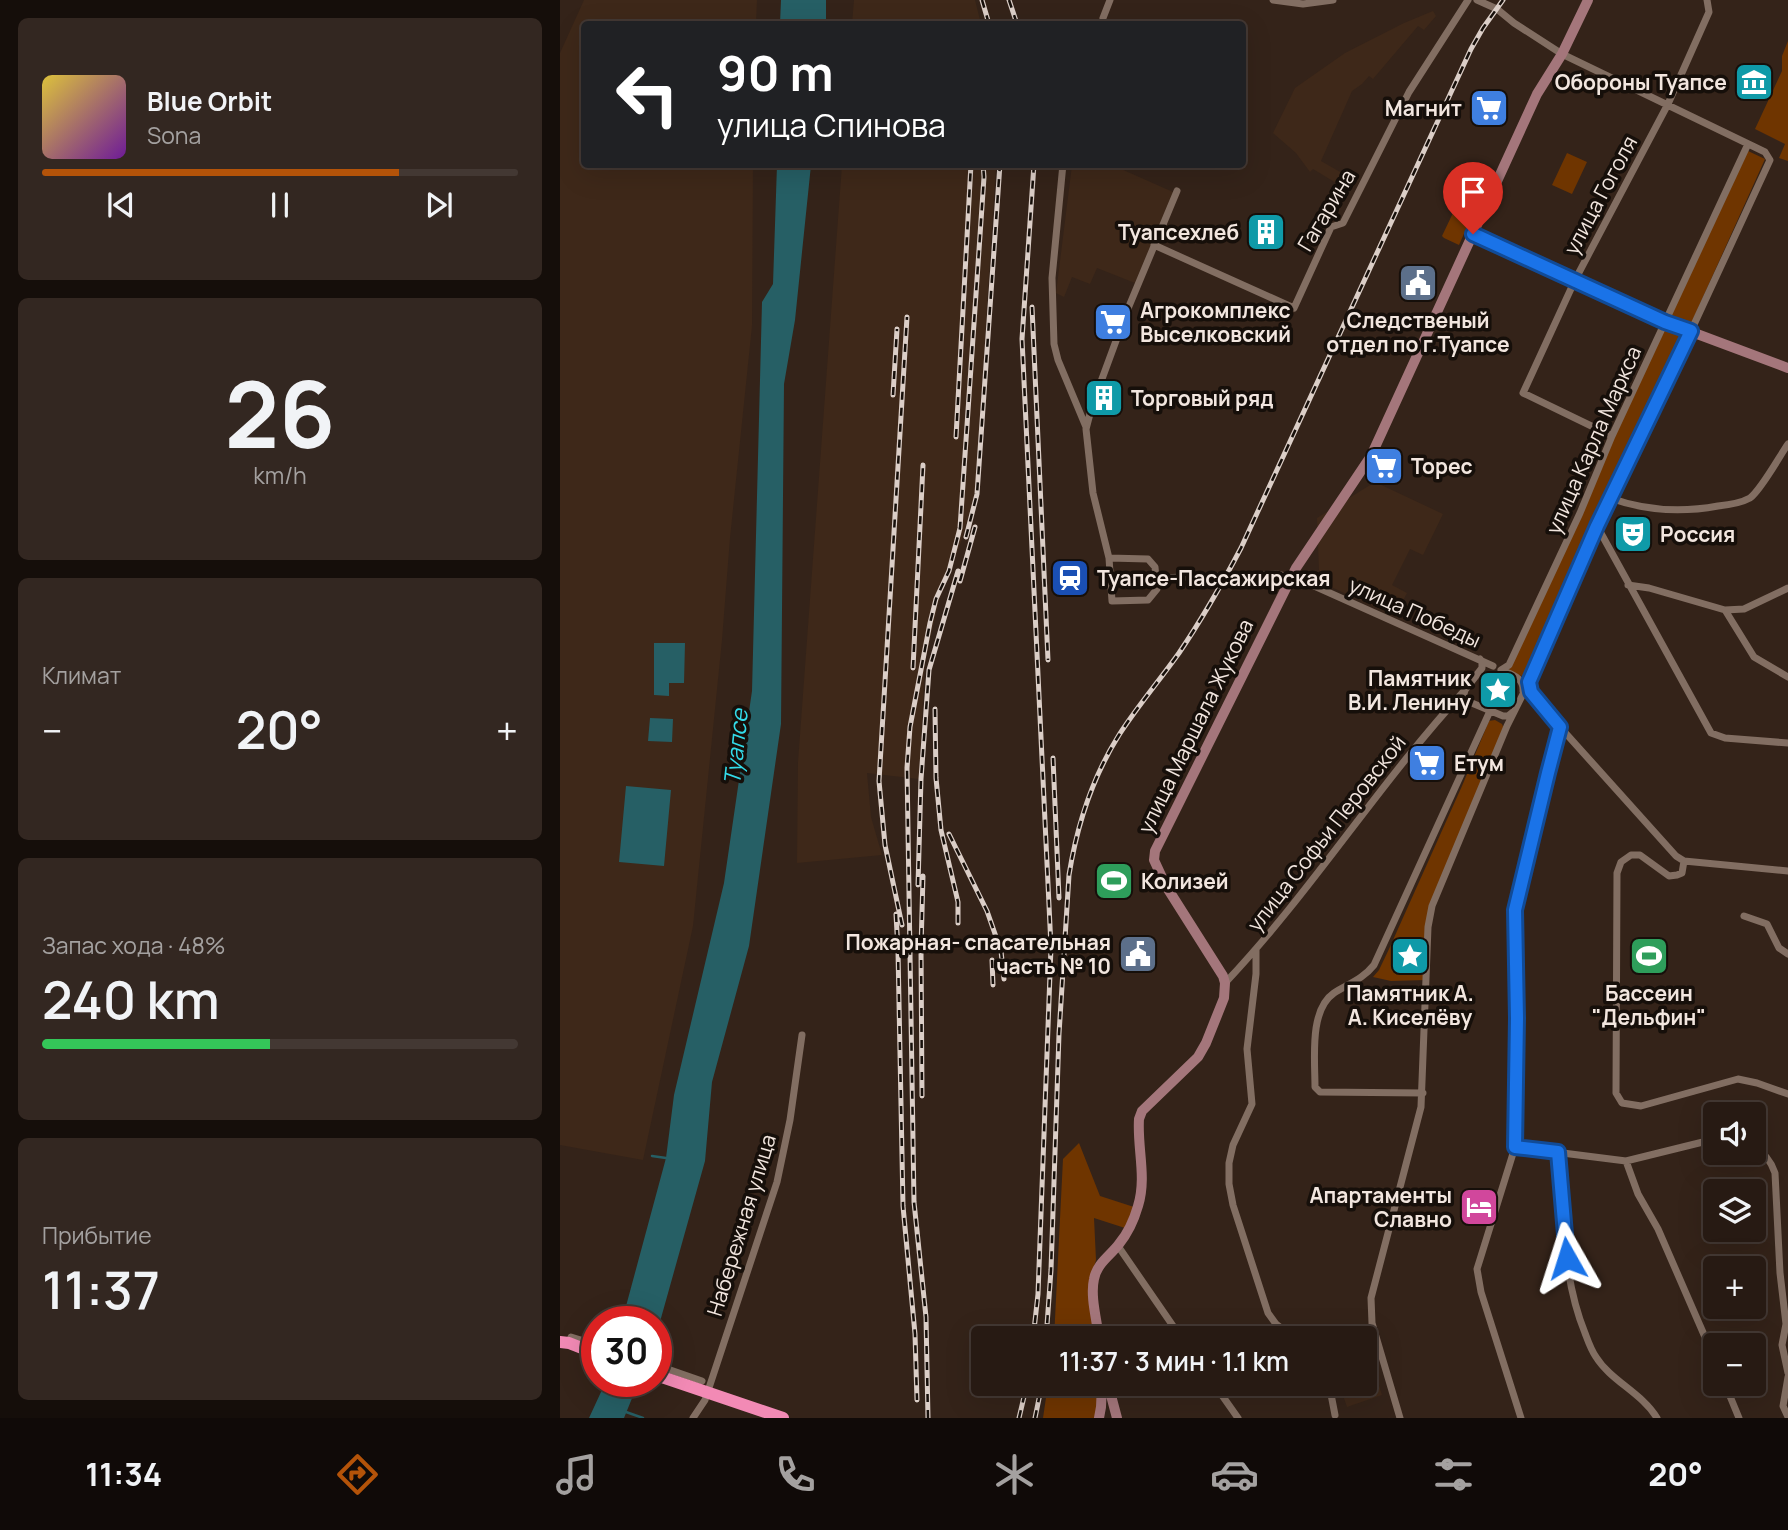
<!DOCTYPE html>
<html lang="ru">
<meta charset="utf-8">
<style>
body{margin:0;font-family:Manrope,sans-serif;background:#332721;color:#f1f3f6;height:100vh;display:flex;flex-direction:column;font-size:26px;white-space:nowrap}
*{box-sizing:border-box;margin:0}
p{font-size:23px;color:#a4a1a0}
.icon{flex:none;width:38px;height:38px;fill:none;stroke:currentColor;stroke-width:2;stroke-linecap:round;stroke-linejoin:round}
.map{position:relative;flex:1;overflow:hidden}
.side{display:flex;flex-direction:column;gap:18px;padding:18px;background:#150e0a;width:560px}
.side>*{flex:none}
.hud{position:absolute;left:21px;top:21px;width:665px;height:147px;border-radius:7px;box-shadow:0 7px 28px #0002,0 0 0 2px #433833;background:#202124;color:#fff;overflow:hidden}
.controls{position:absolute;left:1143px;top:1102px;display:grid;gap:14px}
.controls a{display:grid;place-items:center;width:63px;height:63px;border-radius:7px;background:#271a13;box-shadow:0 7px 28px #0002,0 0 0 2px #433833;font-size:35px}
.speed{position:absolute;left:21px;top:1306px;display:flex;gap:14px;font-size:35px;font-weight:700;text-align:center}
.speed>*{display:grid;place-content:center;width:91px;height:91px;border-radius:50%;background:#271a13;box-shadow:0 7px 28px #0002,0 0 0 2px #433833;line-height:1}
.speed .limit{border:10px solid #d22;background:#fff;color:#111}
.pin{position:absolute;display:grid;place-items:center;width:60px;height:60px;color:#fff;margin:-72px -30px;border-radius:50% 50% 50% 0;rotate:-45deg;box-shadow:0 0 7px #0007}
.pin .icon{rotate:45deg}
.me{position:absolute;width:77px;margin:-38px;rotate:354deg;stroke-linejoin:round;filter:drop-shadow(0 0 5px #0008)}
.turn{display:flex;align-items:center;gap:24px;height:147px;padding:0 21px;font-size:32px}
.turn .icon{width:91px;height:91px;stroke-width:2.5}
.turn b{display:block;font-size:49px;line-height:60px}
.big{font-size:52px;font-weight:600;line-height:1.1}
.side .card{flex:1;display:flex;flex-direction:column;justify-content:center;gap:10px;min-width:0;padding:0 24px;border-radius:10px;background:#332721}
.side .dial{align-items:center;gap:0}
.dial b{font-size:91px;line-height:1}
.song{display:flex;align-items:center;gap:21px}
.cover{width:84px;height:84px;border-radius:10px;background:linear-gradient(135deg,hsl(50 70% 55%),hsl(280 70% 35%))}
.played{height:7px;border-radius:4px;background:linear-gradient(90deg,#b45309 75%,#433833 75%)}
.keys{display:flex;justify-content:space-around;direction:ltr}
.heat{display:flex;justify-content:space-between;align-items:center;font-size:38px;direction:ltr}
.charge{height:10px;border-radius:5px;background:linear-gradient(90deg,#34c759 48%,#433833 0)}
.trip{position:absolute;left:411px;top:1326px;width:406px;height:70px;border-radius:7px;background:#271a13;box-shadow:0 7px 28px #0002,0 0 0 2px #433833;font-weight:600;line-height:70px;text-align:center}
.tab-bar{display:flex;height:112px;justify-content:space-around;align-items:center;background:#100a08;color:#a4a1a0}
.tab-bar .icon{width:49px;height:49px}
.tab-bar .current{color:#b45309}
.tab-bar b{font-size:32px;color:#f1f3f6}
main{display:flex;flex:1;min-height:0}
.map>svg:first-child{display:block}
.built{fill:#3e2819}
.green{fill:#6f3500}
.water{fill:#265f65}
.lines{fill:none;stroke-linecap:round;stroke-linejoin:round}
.stream{stroke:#265f65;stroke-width:2.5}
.street{stroke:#826e62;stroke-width:7}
.secondary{stroke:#a4767b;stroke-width:10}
.highway{stroke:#f28ab5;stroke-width:12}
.rail-casing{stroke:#dbcec7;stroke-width:5}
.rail{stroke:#160f0a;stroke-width:2.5;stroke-dasharray:8;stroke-linecap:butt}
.route-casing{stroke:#114b97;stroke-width:18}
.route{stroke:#1a73e8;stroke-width:12}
.labels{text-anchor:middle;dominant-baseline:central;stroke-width:7;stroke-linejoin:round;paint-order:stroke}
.poi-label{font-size:21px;font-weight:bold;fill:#f2e6df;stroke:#160f0a;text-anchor:start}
.street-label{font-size:21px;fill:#f2e6df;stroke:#160f0a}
.water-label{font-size:23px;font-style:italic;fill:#33dbe9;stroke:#160f0a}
</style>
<main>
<section class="side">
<div class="card">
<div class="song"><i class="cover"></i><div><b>Blue Orbit</b><p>Sona</p></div></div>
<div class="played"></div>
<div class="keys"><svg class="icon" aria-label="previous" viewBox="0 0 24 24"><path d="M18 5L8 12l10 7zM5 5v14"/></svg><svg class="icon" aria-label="pause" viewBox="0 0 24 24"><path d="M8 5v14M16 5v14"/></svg><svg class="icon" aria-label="next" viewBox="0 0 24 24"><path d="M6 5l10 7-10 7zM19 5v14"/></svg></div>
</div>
<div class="card dial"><b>26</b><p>km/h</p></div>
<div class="card"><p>Климат</p>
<div class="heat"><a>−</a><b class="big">20°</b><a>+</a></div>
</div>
<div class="card"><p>Запас хода · 48%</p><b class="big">240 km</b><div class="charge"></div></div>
<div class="card"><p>Прибытие</p><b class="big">11:37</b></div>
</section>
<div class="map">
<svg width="1228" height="1418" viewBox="0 0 1228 1418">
<rect width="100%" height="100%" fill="#342319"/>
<path class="built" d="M 24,0 L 197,0 L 196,24 L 24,24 L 24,164 L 193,165 L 192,326 L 170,538 L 162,640 L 133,926 L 83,1160 L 0,1145 L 0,53 Z
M 294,0 L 415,0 L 421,24 L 292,24 Z
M 873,11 L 876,16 L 864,30 L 858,26 L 813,79 L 809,76 L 802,84 L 792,91 L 761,161 L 796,181 L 786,189 L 753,169 L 750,172 L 736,153 L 713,133 L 735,88 L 785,53 L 844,23 Z
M 282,165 L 436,164 L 436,166 L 415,493 L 402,539 L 379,601 L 365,662 L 359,779 L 307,773 L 311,817 L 322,855 L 237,863 L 238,762 Z
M 512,165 L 552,165 L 613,192 L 575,283 L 537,268 L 530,284 L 512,277 L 504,297 L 496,293 Z
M 815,482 L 883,514 L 863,555 L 850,549 L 832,585 L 847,593 L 835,616 L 769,586 L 759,570 L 757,518 Z
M 810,1358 L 822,1395 L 787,1407 L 779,1384 L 805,1384 L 805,1359 Z"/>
<path class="green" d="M 1228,41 L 1228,161 L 1219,158 L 1225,144 L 1195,129 L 1222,71 L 1222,56 Z
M 1188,151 L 1205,159 L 1130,326 L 968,679 L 949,670 L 1019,522 L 1055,436 Z
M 1007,153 L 1027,162 L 1012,194 L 992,185 Z
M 906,193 L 916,198 L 918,202 L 899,245 L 884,238 L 882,236 L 902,194 Z
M 933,674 L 951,681 L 953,685 L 946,702 L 943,705 L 921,696 L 919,692 L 929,676 Z
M 935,720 L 942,724 L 944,729 L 871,905 L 866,980 L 831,981 L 813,977 L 819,970 L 829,949 L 902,786 L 929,721 Z
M 519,1143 L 540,1196 L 574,1207 L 565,1228 L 534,1218 L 536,1260 L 529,1284 L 536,1339 L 494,1339 L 503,1159 Z
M 488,1384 L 539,1384 L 535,1418 L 483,1418 Z"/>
<path class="water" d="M 221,0 L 266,0 L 266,24 L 220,24 Z
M 217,165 L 251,165 L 235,320 L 224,384 L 221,724 L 189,946 L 152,1082 L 145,1161 L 96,1336 L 96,1321 L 62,1321 L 106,1158 L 114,1095 L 164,883 L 192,691 L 202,302 L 213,284 Z
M 94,643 L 125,643 L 124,683 L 109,683 L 109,696 L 94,695 Z
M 90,718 L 113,719 L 112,742 L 88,741 Z
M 66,786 L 111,790 L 104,866 L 59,862 Z
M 44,1381 L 79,1381 L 64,1418 L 29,1418 L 41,1392 Z"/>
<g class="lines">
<path class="stream" d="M 92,1156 L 106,1158
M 66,1412 L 83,1418"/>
<path class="street" d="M 713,0 L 743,4 L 773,0
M 543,18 L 550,0
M 503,164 L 492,278 L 494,344 L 498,360 L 526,427
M 594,245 L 734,308 L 771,227 L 783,223 L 849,92 L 908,0
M 1052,436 L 963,393 L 1015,280 L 1108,104 L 1149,12 L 1147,0
M 1050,498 C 1086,511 1120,513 1158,506 C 1168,505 1181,503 1190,498 C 1201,490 1219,457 1228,444
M 1037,526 L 1151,733 L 1165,738 L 1228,743
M 549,558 L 588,559 L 595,567 L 597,589 L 588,600 L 552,601 L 549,558 L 533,493 L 526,429 L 532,406 L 567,311 L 617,191
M 597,578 L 718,574 L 743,581 L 933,666
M 1068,585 L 1089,588 L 1165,610 L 1194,657 L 1228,677
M 1165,610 L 1184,609 L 1228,588
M 941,670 L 949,665 L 1020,513 L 1052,436 L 1188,144
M 942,670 C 953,675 964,678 963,691
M 969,683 L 969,688 L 974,698 L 1116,856 L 1124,861 L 1228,871
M 904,694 L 905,690 L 922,668 L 922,662 L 920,659
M 893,703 L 907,701 L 943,716 L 948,716 L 953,712
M 1124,861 L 1122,873 L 1117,875 L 1109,876 L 1080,855 L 1071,855 L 1061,862 L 1057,873 L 1056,1093 L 1062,1103 L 1081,1106 L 1178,1079 L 1197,1083 L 1228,1094
M 1184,916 L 1207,924 L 1219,948 L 1228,954
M 696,950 L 696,974 L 687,1049 L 692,1104 L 673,1145 L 669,1163 L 669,1184 L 673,1205 L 708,1313 L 716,1324 L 735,1339
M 665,983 C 752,891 819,783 905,690
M 863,1093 L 760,1092 L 755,1087 C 755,1059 749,1010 774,993 C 788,984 803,979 814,965 L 930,711
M 955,1147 L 1066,1161 L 1147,1141 L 1155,1140
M 1194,1147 C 1205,1153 1211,1161 1215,1173 L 1220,1273 L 1226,1324 L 1222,1345 L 1228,1373
M 998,1152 C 1003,1211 1002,1277 1025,1333 C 1028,1341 1031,1350 1036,1357 C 1051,1381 1082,1393 1097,1418
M 1066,1161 L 1078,1194 L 1098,1229 L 1155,1360
M 558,1246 L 622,1339
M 11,1337 L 37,1345
M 96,1365 L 142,1381
M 1228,1377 L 1223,1406 L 1228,1417
M 654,1384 L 678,1418
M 769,1384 L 775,1415
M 1165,1384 L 1179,1418
M 133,1418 L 145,1400 L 217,1182 L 230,1120 L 242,1035
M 840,1418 L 812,1323 L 811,1298 L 861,1107 L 868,927 L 872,906 L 947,726 L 971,678 L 1037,526 L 1131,331 L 1210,160 L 1205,152 L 1002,54 L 954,23 L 937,9 L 917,0
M 961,1418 L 921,1292 L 917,1269 L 955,1147 L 957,1018 L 955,910 L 988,773 L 1000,727"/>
<path class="secondary" d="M 913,234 L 1105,322 L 1228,368
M 539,1339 C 537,1320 530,1297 534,1279 C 537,1263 550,1256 559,1244 C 568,1233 574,1220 578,1206 C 587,1177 577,1148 579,1119 L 582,1111 L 638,1057 L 646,1043 L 664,998 L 665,983 L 663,976 L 606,886 L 594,860 L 595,851 L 736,568 L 811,456 L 977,94 L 1002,54 L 1028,0
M 548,1384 L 557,1418
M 539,1418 L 541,1407 L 542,1384"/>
<path class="highway" d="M 0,1342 L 9,1343 L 37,1354
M 96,1375 L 223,1418"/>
<g class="rail-casing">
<path id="rail" d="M 422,0 L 429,24
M 449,0 L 457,24
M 472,307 L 488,660
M 333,395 L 337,329
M 396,437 L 411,164
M 406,537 L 417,494 L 440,164
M 400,581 L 415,527
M 353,668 L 363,465
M 375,709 L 376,778 L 381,830 L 398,902 L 398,923
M 493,758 L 499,898
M 389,834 L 427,911 L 441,951 L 444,979
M 358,885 L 361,779 L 369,670 L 398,571
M 336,914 L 338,951 L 343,1206 L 355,1334 L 357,1400
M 342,925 L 325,845 L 319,781 L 347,317
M 432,960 L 433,985
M 362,1096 L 361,948 L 363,876
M 473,1339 L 478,1294 L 491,947 L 462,339 L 474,164
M 486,1339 L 491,1270 L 499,1034 L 509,875 C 517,825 532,778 559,735 C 577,707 599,681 619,653 C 642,619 662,584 681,548 L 911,49 L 923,28 L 943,0
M 368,1418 L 366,1317 L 354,1202 L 347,768 L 350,727 L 370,623 L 376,599 L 389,571 L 400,528 L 424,177 L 423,164
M 459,1418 L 467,1384
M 475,1418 L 482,1384"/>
</g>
<use href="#rail" class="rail"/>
</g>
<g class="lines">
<g class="route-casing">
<path id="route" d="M 913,234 L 1105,322 L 1131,331 L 1037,526 L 969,682 L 971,692 L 1000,727 L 988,773 L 955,910 L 957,1018 L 955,1147 L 998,1152 L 1007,1258"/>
</g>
<use href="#route" class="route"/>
</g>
<defs>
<g id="museum-square" transform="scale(2.0125)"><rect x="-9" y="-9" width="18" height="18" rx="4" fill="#0f9aa8" stroke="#160f0a"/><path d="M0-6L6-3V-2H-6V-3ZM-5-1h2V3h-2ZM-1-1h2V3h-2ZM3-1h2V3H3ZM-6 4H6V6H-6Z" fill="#fff"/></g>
<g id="supermarket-square" transform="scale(2.0125)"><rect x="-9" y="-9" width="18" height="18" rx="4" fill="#3f7fe0" stroke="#160f0a"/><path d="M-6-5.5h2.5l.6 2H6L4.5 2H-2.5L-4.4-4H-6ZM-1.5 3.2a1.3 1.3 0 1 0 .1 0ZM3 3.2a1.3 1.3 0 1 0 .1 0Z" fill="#fff"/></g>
<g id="building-square" transform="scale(2.0125)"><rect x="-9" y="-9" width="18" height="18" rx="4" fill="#0f9aa8" stroke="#160f0a"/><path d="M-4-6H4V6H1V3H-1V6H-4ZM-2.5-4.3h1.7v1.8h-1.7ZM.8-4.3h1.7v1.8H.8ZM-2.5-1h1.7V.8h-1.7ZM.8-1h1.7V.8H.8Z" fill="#fff"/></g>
<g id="civic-square" transform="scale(2.0125)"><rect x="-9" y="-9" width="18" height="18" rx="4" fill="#5c6f8a" stroke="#160f0a"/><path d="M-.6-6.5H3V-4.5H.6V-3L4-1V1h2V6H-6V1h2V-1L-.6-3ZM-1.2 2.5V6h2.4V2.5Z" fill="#fff"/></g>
<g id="theatre-square" transform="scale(2.0125)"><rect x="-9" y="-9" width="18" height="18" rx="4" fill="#0f9aa8" stroke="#160f0a"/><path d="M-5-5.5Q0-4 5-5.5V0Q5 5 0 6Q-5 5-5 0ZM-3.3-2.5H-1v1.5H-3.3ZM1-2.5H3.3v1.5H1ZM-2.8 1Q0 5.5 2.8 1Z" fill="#fff"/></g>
<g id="station-square" transform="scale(2.0125)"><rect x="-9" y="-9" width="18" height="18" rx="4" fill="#1a4fb4" stroke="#160f0a"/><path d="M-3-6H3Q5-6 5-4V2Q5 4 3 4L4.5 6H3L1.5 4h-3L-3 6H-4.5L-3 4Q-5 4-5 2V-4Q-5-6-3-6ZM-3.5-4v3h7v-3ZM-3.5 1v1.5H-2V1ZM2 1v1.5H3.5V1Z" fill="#fff"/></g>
<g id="sight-square" transform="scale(2.0125)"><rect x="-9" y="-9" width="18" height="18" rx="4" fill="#0f9aa8" stroke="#160f0a"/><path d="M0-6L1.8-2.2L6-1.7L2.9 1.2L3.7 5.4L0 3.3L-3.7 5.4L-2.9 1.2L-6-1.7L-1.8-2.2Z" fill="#fff"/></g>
<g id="stadium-square" transform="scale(2.0125)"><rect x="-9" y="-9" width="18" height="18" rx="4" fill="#2e9e5b" stroke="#160f0a"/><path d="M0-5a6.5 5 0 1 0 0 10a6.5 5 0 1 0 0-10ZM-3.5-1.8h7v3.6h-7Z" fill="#fff"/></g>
<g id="hotel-square" transform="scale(2.0125)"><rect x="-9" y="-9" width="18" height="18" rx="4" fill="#d1479c" stroke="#160f0a"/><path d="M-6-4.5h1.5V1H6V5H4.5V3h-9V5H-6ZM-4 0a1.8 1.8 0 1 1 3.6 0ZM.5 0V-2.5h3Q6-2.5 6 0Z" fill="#fff"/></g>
</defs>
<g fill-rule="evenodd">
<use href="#museum-square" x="1194" y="82"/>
<use href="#supermarket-square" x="929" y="108"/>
<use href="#building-square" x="706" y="232"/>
<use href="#civic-square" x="858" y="283"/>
<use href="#supermarket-square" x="553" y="322"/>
<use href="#building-square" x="544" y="398"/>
<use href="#supermarket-square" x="824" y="466"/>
<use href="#theatre-square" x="1073" y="534"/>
<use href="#station-square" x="510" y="578"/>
<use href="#sight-square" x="938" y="690"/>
<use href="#supermarket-square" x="867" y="763"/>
<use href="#stadium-square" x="554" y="881"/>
<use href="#civic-square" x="578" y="954"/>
<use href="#sight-square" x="850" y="956"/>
<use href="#stadium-square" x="1089" y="956"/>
<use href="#hotel-square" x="919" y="1207"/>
</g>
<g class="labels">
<g class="poi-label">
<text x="1167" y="82" text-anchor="end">Обороны Туапсе</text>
<text x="902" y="108" text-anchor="end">Магнит</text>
<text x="679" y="232" text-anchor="end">Туапсехлеб</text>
<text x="580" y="310">Агрокомплекс<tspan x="580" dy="24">Выселковский</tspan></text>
<text x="858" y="320" text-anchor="middle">Следственый<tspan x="858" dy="24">отдел по г.Туапсе</tspan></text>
<text x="571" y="398">Торговый ряд</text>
<text x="851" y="466">Торес</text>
<text x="1100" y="534">Россия</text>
<text x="537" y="578">Туапсе-Пассажирская</text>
<text x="911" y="678" text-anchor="end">Памятник<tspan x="911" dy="24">В.И. Ленину</tspan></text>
<text x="894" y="763">Етум</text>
<text x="581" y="881">Колизей</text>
<text x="551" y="942" text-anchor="end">Пожарная- спасательная<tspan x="551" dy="24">часть № 10</tspan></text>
<text x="850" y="993" text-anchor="middle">Памятник А.<tspan x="850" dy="24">А. Киселёву</tspan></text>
<text x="1089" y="993" text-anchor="middle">Бассеин<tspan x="1089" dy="24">"Дельфин"</tspan></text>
<text x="892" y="1195" text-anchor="end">Апартаменты<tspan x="892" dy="24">Славно</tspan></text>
</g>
<g class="street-label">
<text transform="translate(1040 195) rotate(-62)">улица Гоголя</text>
<text transform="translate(766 210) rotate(-59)">Гагарина</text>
<text transform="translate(1033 440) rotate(-66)">улица Карла Маркса</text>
<text transform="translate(855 612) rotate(24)">улица Победы</text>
<text transform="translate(635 726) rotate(-64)">улица Маршала Жукова</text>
<text transform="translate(766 833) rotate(-52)">улица Софьи Перовской</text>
<text transform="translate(181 1225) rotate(-73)">Набережная улица</text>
</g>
<g class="water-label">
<text transform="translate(175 747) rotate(-84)">Туапсе</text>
</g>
</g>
</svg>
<div class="controls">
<a><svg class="icon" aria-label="sound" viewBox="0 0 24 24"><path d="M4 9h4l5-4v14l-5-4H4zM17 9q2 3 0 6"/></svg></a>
<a><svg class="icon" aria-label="layers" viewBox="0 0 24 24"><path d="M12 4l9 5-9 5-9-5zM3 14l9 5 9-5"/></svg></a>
<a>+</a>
<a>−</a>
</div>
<div class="speed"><div class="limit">30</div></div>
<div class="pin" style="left:913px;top:234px;background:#d93025"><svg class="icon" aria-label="arrive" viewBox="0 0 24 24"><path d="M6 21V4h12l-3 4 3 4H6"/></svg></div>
<svg class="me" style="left:1007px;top:1258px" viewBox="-20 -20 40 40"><path d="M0-17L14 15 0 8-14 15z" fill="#1a73e8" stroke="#fff" stroke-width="4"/></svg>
<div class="trip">11:37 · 3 мин · 1.1 km</div>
<div class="hud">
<div class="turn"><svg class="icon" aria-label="left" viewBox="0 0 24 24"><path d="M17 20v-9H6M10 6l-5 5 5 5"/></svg><div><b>90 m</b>улица Спинова</div></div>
</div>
</div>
</main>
<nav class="tab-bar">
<b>11:34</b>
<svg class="icon current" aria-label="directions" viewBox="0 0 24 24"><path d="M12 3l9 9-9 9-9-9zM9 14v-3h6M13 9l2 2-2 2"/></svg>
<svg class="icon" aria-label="music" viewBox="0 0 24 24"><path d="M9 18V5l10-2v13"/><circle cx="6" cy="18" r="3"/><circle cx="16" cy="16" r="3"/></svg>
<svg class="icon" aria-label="phone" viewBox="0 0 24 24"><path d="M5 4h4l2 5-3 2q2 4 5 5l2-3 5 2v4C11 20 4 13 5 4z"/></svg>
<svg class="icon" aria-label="climate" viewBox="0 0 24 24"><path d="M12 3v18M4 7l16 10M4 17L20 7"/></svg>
<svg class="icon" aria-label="car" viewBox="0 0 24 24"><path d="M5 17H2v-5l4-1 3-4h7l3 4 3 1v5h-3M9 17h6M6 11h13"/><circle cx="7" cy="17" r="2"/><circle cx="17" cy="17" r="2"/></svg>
<svg class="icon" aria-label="filters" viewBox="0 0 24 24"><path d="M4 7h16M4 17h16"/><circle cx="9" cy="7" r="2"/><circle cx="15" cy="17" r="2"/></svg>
<b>20°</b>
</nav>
